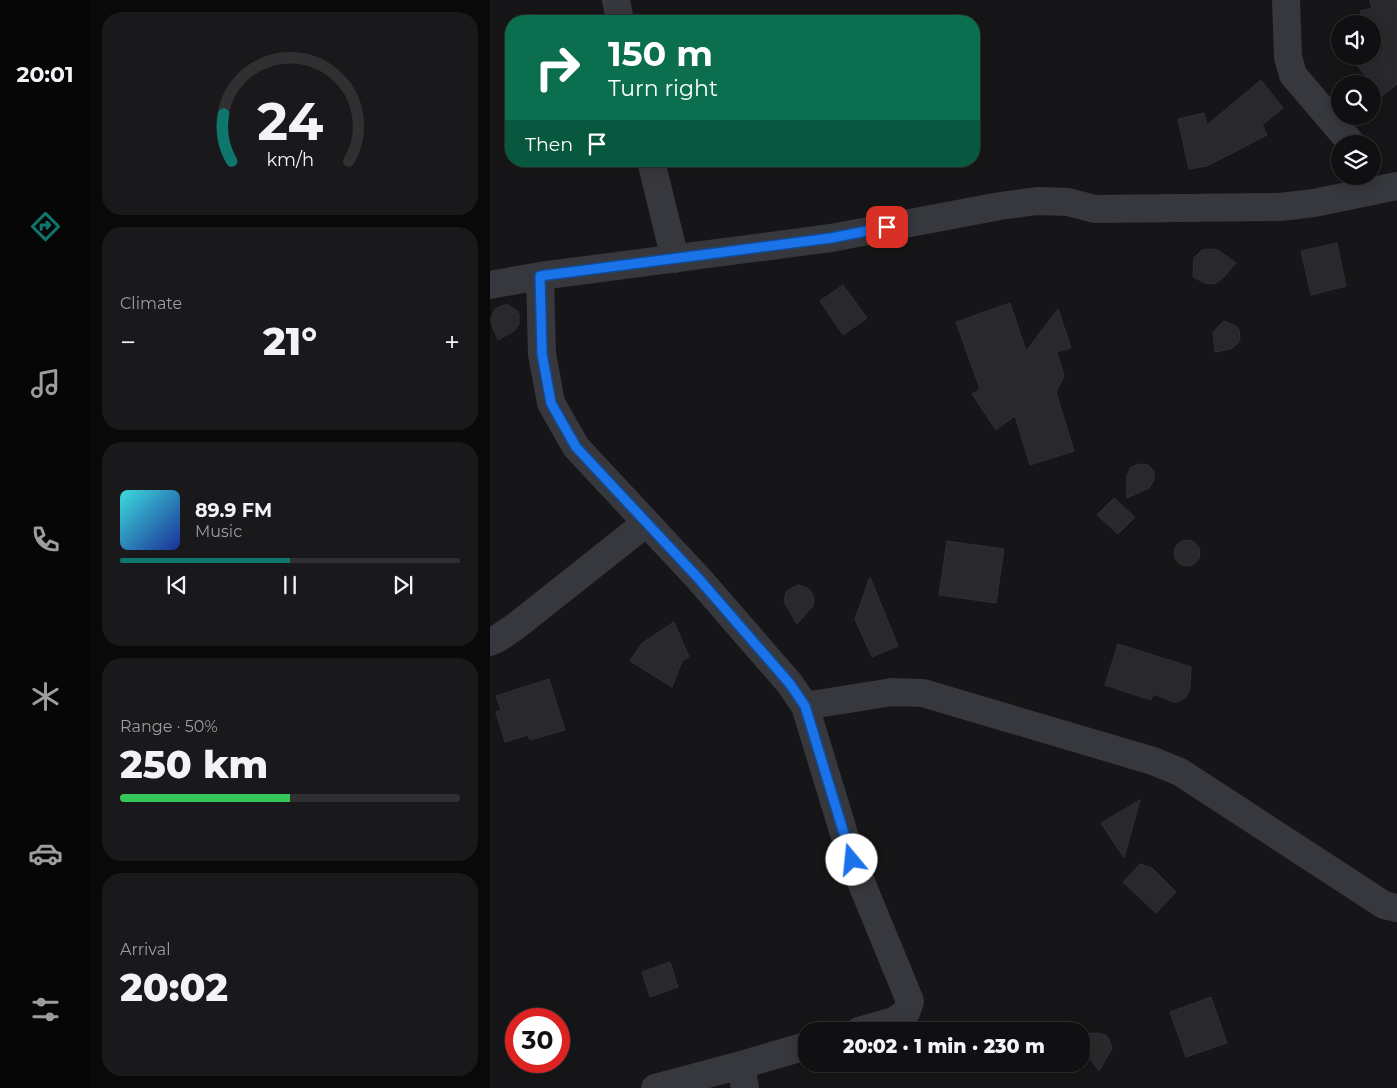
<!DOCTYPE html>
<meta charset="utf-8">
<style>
body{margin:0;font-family:Montserrat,sans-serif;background:#19191b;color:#f1f3f6;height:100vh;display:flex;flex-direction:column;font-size:19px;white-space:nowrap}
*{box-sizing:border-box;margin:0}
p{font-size:16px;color:#9c9d9f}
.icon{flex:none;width:28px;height:28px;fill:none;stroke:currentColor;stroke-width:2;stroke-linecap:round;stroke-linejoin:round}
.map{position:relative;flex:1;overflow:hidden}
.sheet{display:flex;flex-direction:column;gap:12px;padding:12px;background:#09090a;width:400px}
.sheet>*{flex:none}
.hud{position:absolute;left:15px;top:15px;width:475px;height:152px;border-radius:20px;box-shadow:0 2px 12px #0003,0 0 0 1px #303032;background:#0b6e4f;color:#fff;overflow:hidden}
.buttons{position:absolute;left:841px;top:15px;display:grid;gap:10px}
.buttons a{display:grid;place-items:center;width:50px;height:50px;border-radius:50%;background:#101012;box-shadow:0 2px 12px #0003,0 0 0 1px #303032;font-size:25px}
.speed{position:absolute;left:15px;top:1008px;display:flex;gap:10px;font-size:25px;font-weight:700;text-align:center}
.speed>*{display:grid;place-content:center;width:65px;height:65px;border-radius:50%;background:#101012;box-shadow:0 2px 12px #0003,0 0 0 1px #303032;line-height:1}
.speed .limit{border:8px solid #d22;background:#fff;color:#111}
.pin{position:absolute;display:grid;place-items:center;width:42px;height:42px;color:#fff;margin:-21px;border-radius:10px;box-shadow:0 2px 8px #0006}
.me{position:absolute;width:55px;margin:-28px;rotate:343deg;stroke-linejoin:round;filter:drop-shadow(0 0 4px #0008)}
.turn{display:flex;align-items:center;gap:18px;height:105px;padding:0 20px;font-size:22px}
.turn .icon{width:65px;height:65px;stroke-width:2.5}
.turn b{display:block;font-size:35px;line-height:42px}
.then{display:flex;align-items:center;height:48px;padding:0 20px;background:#0003;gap:10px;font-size:19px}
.big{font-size:38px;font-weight:800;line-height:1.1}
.sheet .card{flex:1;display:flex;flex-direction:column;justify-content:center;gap:8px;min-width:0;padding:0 18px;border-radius:20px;background:#19191b}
.sheet .dial{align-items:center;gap:0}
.dial svg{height:130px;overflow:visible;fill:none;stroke:#303032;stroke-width:7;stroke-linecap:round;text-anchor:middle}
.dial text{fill:#f1f3f6;stroke:none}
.song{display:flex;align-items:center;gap:15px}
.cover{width:60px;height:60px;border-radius:8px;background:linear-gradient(135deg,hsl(180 70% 55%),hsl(230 70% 35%))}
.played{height:5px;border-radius:2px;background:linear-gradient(90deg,#0f766e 50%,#303032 50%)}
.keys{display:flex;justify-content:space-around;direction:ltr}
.heat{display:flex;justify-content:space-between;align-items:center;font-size:28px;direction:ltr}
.charge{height:8px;border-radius:4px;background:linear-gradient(90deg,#34c759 50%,#303032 0)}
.trip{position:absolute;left:308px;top:1022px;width:292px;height:50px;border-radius:20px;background:#101012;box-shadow:0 2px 12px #0003,0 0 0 1px #303032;font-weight:800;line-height:50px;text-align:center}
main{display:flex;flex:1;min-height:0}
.tabs{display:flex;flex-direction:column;width:90px;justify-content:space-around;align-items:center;background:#060607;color:#9c9d9f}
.tabs .icon{width:35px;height:35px}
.tabs .on{color:#0f766e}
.tabs b{font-size:22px;color:#f1f3f6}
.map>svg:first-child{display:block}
.building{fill:#29292c;stroke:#303034}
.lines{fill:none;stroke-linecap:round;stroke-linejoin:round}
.minor{stroke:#37383d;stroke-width:28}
.route-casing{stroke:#114b97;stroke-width:12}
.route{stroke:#1a73e8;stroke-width:9}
</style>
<main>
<nav class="tabs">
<b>20:01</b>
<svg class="icon on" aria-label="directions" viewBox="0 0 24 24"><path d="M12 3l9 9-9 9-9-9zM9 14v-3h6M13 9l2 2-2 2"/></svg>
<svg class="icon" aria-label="music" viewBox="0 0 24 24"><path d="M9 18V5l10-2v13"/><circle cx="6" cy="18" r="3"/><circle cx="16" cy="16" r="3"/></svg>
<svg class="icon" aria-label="phone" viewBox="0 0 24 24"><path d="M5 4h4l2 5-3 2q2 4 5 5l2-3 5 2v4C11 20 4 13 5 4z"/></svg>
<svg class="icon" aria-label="climate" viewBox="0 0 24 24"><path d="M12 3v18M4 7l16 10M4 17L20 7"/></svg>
<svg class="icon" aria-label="car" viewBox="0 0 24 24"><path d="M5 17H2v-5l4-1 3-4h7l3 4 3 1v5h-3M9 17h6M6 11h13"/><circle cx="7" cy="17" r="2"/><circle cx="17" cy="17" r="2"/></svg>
<svg class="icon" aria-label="filters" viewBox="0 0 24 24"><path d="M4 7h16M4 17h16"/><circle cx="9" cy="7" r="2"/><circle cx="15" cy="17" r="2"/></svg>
</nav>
<section class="sheet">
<div class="card dial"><svg viewBox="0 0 100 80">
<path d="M14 69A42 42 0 1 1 86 69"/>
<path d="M14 69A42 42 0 0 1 9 40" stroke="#0f766e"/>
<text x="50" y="56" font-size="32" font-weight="700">24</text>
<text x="50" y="72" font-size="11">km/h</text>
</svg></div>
<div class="card"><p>Climate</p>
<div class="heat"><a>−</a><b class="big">21°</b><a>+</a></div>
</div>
<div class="card">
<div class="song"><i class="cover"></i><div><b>89.9 FM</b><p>Music</p></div></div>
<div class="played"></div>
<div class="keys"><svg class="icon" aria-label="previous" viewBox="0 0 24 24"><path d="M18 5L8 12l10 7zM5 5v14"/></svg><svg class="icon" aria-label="pause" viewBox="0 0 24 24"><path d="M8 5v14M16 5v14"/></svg><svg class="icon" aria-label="next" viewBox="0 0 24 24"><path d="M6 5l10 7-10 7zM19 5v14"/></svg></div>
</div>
<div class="card"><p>Range · 50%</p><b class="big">250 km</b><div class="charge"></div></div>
<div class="card"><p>Arrival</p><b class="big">20:02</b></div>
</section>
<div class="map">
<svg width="907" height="1088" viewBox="0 0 907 1088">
<rect width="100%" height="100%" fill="#161618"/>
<path class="building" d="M 880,0 L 907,0 L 907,84 L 892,96 L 865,63 L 872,56 L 882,56 L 882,48 L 887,44 L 894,53 L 888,31 L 882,33 L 882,24 L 873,24 L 870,11 L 882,8 Z
M 771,80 L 793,108 L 772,125 L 777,135 L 717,166 L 699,169 L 688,119 L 714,113 L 717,125 Z
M 847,243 L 856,286 L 821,295 L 811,251 Z
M 718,249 L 728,250 L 746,263 L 732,279 L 724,284 L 715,283 L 703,277 L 704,258 L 712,250 Z
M 353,285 L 377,318 L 353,335 L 330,301 Z
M 520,303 L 536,351 L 568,309 L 581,348 L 567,352 L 574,376 L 566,392 L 584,451 L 540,465 L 525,416 L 506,430 L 482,394 L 490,389 L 466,322 Z
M 13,305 L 18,305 L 26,310 L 29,314 L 29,324 L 24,331 L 8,340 L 1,322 L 1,318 L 5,309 Z
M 734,321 L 746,326 L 749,330 L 750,339 L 748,343 L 741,349 L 725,352 L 723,332 Z
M 649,464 L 658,465 L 661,468 L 664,472 L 664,480 L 659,488 L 637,498 L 637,475 L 641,467 Z
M 624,498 L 645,517 L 628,534 L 607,515 Z
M684 553a13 13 0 1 1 26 0a13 13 0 1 1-26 0Z
M 457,541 L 514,549 L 506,603 L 449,595 Z
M 380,577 L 408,646 L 382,657 L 365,619 Z
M 308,585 L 317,588 L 321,591 L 324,599 L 323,606 L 307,624 L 294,602 L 296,592 L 300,589 Z
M 184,622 L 199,657 L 192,661 L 182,687 L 140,661 L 152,643 Z
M 628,644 L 701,667 L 700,689 L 696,697 L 688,702 L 684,702 L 663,694 L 661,700 L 615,685 Z
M 59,679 L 75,730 L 40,740 L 38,735 L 15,742 L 6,712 L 11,710 L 6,696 Z
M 650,800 L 634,858 L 611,823 Z
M 650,864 L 662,868 L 686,892 L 666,913 L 633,882 Z
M 180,962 L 188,987 L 160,997 L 152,972 Z
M 721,997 L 737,1043 L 696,1057 L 680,1012 Z
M 608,1033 L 616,1035 L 619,1039 L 622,1048 L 609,1071 L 595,1051 L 592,1034 Z"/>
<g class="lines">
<path class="minor" d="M 126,0 L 130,21
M 796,0 L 798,57 L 803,75 L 862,144
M 161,161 L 185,259
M 50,276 L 52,354 L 61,403 L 86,447 L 209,579 L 300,684 L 315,706 L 362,860 L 420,1001 L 416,1013 L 404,1021 L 369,1031
M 0,285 L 50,276 L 341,238 L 510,206 L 547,201 L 578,202 L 605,209 L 790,207 L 824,203 L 907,186
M 0,642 L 7,639 L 26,626 L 156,523
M 315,706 L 402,692 L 433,693 L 663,761 L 690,772 L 894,905 L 907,908
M 251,1065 L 316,1046
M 165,1088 L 251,1065 L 255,1088"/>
</g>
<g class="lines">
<g class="route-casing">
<path id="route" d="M 362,860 L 315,706 L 300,684 L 209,579 L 86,447 L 61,403 L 52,354 L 50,276 L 341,238 L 397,227"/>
</g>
<use href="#route" class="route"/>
</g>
</svg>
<div class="buttons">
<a><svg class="icon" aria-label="sound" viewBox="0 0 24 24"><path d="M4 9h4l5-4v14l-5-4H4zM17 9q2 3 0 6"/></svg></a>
<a><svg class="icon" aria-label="search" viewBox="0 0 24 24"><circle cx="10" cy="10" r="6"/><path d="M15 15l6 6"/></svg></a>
<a><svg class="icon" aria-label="layers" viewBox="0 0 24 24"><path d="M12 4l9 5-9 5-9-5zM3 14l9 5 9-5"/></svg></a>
</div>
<div class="speed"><div class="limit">30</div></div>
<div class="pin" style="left:397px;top:227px;background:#d93025"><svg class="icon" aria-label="arrive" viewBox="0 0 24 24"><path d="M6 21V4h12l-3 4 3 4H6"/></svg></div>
<svg class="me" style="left:362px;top:860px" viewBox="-20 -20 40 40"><circle r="19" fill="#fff"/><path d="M0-13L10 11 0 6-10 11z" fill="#1a73e8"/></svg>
<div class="trip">20:02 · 1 min · 230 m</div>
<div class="hud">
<div class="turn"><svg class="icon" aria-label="right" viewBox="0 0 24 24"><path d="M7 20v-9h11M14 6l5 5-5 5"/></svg><div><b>150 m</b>Turn right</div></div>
<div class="then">Then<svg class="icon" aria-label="arrive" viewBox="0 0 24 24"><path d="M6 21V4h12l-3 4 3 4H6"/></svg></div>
</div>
</div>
</main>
